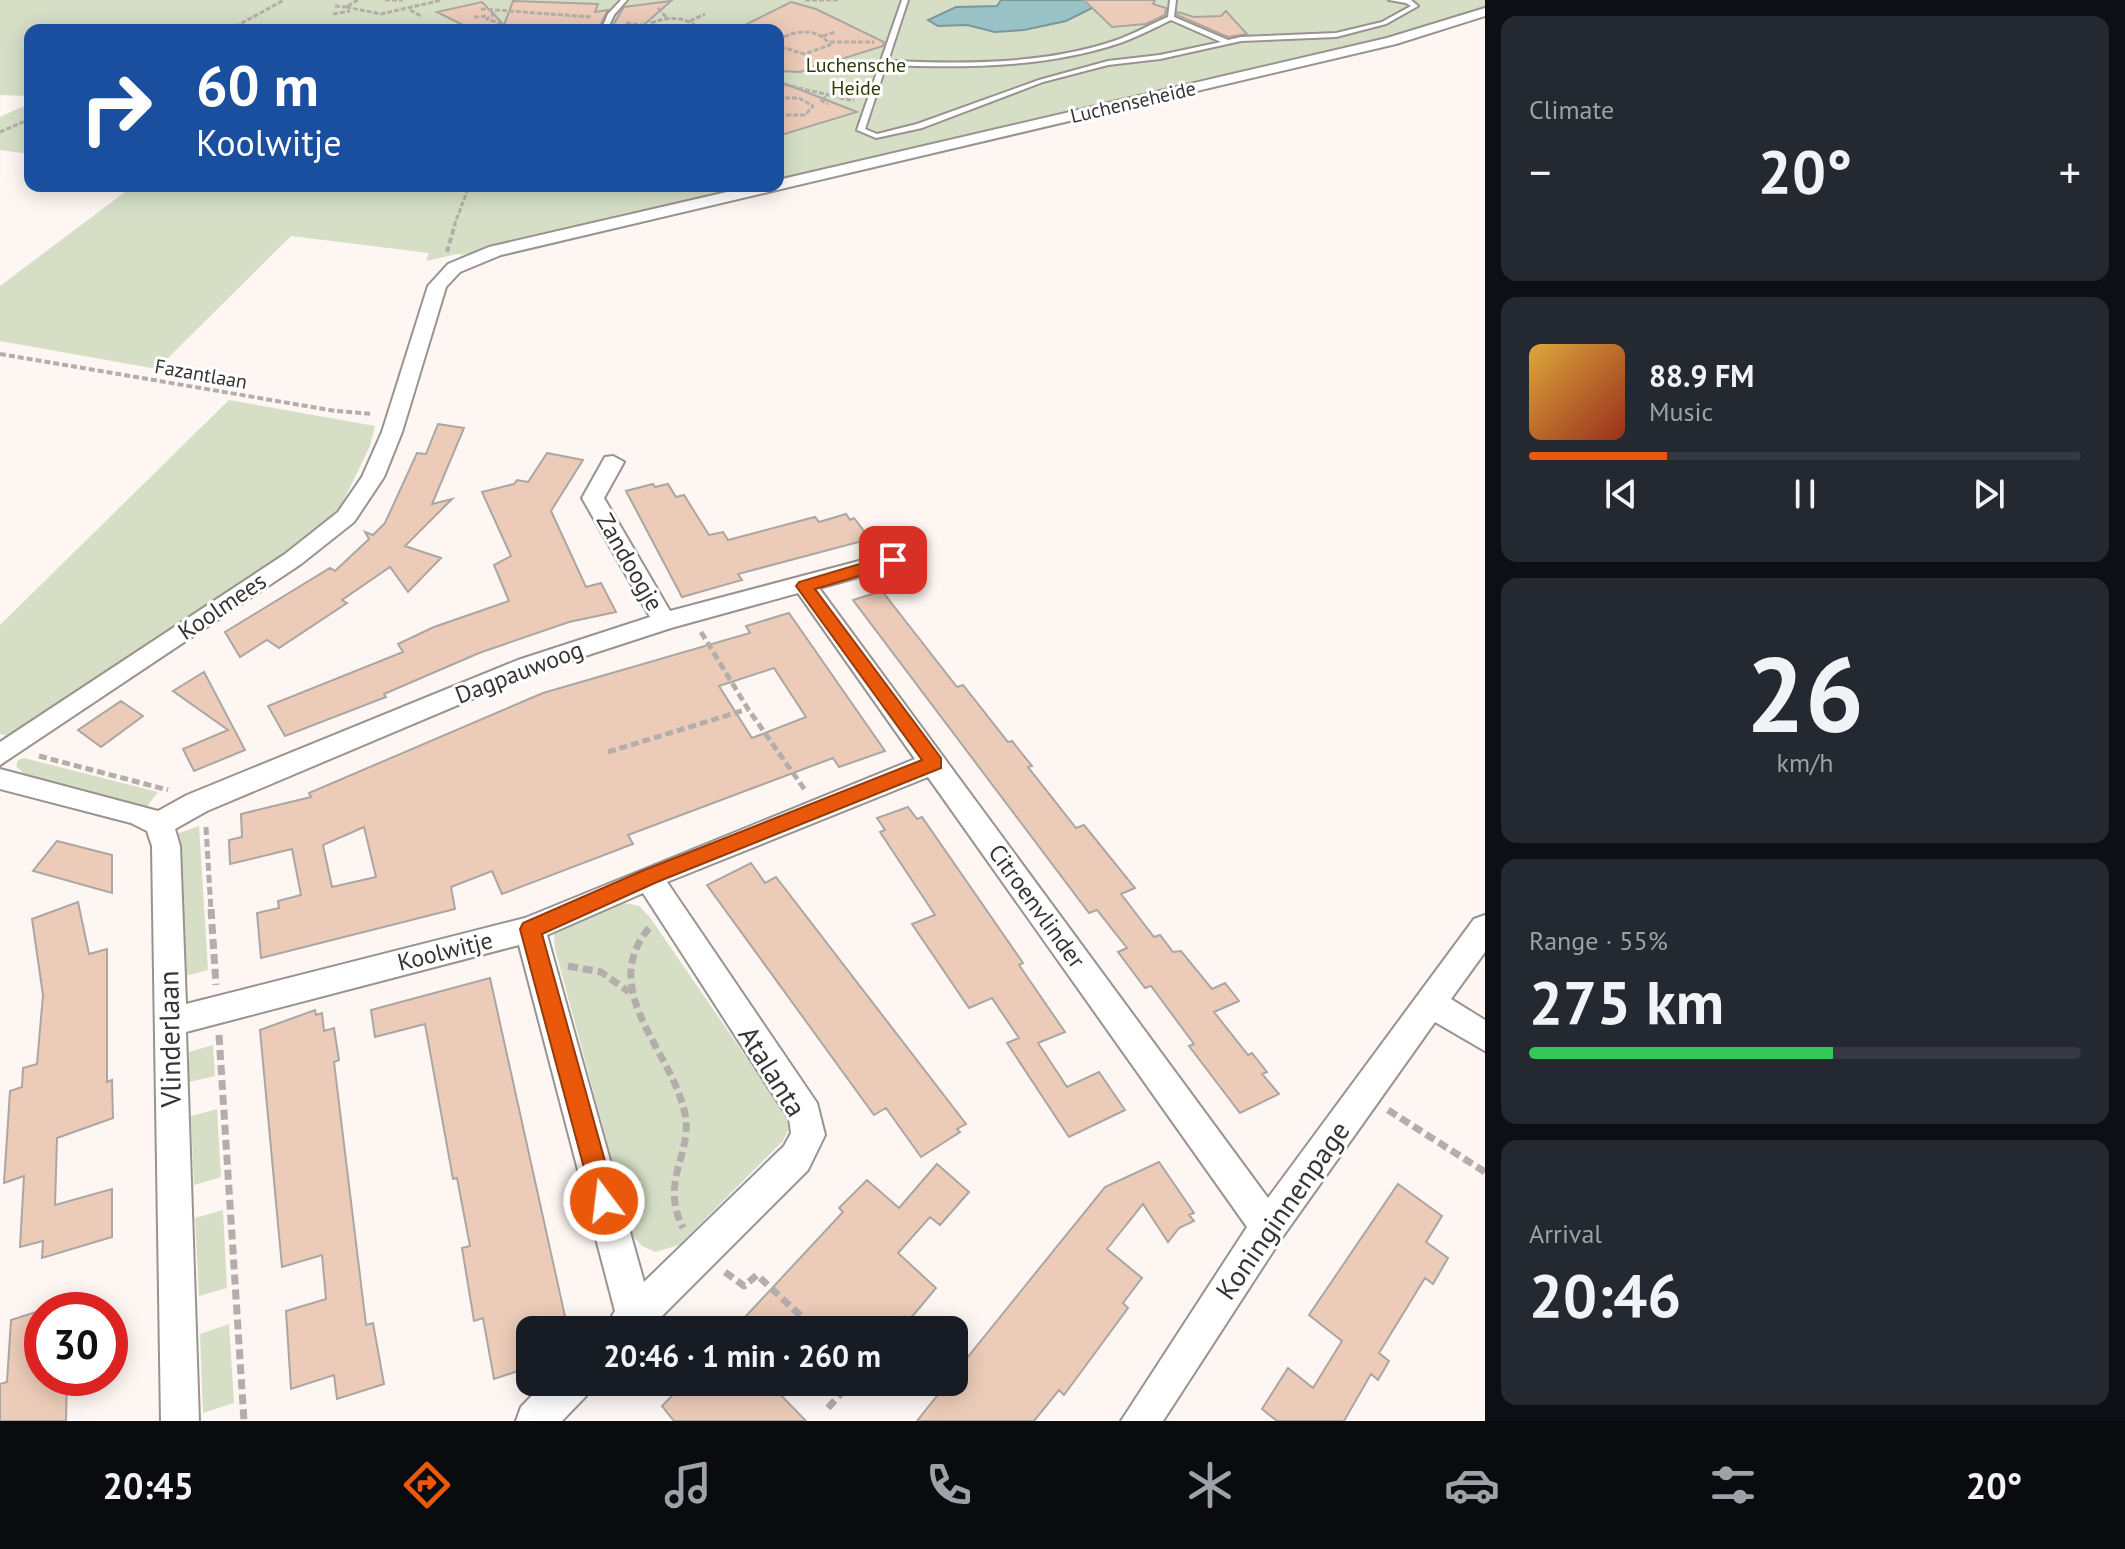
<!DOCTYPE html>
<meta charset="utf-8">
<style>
body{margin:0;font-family:"PT Sans",sans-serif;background:#242831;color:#f1f3f6;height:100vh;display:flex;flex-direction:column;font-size:30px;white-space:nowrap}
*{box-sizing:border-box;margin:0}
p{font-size:26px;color:#9ea1a6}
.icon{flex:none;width:44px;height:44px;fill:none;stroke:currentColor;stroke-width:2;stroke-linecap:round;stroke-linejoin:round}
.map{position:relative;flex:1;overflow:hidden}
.side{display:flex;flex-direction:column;gap:16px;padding:16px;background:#0d0f14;width:640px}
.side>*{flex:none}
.top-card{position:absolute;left:24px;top:24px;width:760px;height:168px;border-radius:16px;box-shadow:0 4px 20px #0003;background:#1a4fa0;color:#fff;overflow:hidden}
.speed{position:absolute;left:24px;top:1292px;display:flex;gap:16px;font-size:40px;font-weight:700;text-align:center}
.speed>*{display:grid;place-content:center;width:104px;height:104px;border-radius:50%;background:#171b24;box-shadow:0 4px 20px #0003;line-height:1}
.speed .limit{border:12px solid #d22;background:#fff;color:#111}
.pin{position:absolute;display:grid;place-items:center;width:68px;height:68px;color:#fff;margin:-34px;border-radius:16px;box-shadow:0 4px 12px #0006}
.me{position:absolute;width:88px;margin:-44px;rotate:345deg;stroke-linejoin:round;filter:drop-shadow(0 0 6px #0008)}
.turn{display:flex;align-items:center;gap:28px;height:168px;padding:0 40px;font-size:36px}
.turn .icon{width:104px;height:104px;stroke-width:2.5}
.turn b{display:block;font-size:56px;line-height:68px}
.big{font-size:60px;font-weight:700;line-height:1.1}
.side .card{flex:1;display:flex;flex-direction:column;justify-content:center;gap:12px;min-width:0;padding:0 28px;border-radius:16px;background:#242831}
.side .dial{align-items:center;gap:0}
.dial b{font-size:104px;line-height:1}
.song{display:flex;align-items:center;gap:24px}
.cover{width:96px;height:96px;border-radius:12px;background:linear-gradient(135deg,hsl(40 70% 55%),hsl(10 70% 35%))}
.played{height:8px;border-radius:4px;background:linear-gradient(90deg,#ea580c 25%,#363941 25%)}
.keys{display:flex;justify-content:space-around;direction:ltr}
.heat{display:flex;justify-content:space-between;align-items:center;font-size:44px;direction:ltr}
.charge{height:12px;border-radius:6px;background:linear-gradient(90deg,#34c759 55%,#363941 0)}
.trip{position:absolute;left:516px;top:1316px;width:452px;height:80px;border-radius:16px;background:#171b24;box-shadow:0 4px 20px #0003;font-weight:700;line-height:80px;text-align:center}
.menu{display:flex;height:128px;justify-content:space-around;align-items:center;background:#090b0e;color:#9ea1a6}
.menu .icon{width:56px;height:56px}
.menu .selected{color:#ea580c}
.menu b{font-size:36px;color:#f1f3f6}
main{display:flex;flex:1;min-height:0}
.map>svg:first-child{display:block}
.green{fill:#d6dfc6}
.water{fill:#99c2c6;stroke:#7c979a;stroke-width:2}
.building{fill:#ecccb9;stroke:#aca6a2;stroke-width:2;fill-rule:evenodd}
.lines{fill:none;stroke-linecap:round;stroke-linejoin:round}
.service-casing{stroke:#99938f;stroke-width:4}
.minor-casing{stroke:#99938f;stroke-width:4}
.path-far3{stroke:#b4aeab;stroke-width:3;stroke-dasharray:5 2;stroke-linecap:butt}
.path-far2{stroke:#b4aeab;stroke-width:4;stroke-dasharray:6 3;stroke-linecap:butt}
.path-far1{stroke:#b4aeab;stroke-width:5;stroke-dasharray:8 4;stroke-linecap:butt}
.path{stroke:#b4aeab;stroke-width:7;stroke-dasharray:10 5;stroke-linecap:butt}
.service{fill:#fff;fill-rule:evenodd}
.minor{fill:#fff;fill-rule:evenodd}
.route{fill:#ea580c;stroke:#983908;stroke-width:2}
.labels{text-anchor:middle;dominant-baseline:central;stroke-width:6;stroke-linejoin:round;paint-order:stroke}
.far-park-label{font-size:20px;fill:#2b3905;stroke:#fff}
.far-street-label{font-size:20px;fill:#373433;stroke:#fff}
.street-label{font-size:24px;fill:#373433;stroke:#fff}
.near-street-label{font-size:28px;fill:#373433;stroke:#fff}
</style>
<main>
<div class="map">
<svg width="1485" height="1421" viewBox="0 0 1485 1421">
<rect width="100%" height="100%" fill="#fdf6f2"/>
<path class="green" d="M 0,0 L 1485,0 L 1485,6 L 1386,39 L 778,182 L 778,30 L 30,30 L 30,96 L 0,95 Z
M 30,103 L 30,154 L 0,150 L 0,117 Z
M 133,186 L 763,186 L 469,255 L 457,254 L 426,261 L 429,253 L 291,236 L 157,369 L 0,341 L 0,286 Z
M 229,400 L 375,426 L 370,446 L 338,512 L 306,540 L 13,737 L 0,734 L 0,625 Z
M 24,758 L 158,792 L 146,808 L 26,776 L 16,766 L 18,760 Z
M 199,826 L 208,970 L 185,976 L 179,833 Z
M 625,903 L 639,906 L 649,916 L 786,1115 L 788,1130 L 783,1141 L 679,1245 L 655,1252 L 642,1246 L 632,1235 L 555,949 L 554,935 L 559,926 Z
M 213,1045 L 215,1076 L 189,1082 L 189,1052 Z
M 217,1109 L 221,1177 L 194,1185 L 191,1116 Z
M 223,1210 L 227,1288 L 199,1296 L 195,1218 Z
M 229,1324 L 234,1403 L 203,1413 L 200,1334 Z"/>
<path class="water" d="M 1001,0 L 1108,0 L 1066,21 L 1024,30 L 995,32 L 967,25 L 938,26 L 928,20 L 956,7 L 997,6 Z"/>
<path class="building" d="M 1084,0 L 1155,0 L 1153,4 L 1166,8 L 1165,15 L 1146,24 L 1112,27 Z
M 513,1 L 598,4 L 595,12 L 608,10 L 598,30 L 473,30 L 437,12 L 482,2 L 504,25 Z
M 671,1 L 638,30 L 610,30 L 624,7 Z
M 791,2 L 816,9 L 884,42 L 883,46 L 800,72 L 778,71 L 778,30 L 735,30 Z
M 1226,11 L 1247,34 L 1228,37 L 1177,15 L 1178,12 L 1194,17 L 1221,16 Z
M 778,81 L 857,112 L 778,136 Z
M 438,424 L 464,428 L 432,504 L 452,499 L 405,546 L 441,558 L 408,592 L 390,567 L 342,600 L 347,603 L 279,648 L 267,640 L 240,657 L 225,632 L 330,568 L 335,571 L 369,539 L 365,532 L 373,535 L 385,523 L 417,453 L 426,454 Z
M 547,453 L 583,460 L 551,511 L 586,587 L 601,583 L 616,612 L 569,622 L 479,653 L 384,694 L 386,697 L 285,736 L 268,706 L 403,652 L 398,644 L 434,627 L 509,601 L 494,565 L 511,556 L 482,492 L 514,484 L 517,480 L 528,482 Z
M 653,484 L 655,487 L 668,484 L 676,497 L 684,495 L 709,535 L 723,532 L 728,540 L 815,517 L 819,522 L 846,514 L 850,520 L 854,518 L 870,539 L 738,574 L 742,580 L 682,597 L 626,491 Z
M 882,591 L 957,687 L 963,685 L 1008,742 L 1012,741 L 1032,766 L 1028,767 L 1076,828 L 1084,825 L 1135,888 L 1121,894 L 1154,937 L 1160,935 L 1173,952 L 1181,951 L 1212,989 L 1225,983 L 1239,1001 L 1214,1012 L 1248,1055 L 1252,1053 L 1267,1072 L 1262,1074 L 1279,1094 L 1240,1113 L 1189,1046 L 1194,1044 L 1151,986 L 1145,988 L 1118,952 L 1127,948 L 1097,910 L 1089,913 L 853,600 Z
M 789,613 L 885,751 L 839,767 L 833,758 L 745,791 L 628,835 L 633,844 L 502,894 L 492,871 L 451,887 L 455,909 L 261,958 L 257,913 L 279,908 L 278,901 L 301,895 L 292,849 L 230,864 L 229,840 L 242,837 L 241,814 L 311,797 L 309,793 L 543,693 L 750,633 L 746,626 ZM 774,668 L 806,717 L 752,738 L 719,686 ZM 364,827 L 376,877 L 332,887 L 323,845 Z
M 204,672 L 245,750 L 194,771 L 183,749 L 228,730 L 173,691 Z
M 121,701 L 143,716 L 101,747 L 78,730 Z
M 908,807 L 917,819 L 922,817 L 1023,963 L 1019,965 L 1065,1032 L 1038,1043 L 1067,1087 L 1099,1072 L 1125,1110 L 1069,1137 L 1007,1043 L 1019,1038 L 992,998 L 969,1008 L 912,924 L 935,915 L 880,832 L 885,830 L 877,818 Z
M 57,841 L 112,855 L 112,893 L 33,871 Z
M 751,863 L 765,883 L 776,877 L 966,1124 L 957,1129 L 960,1132 L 921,1157 L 886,1108 L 874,1115 L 707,885 Z
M 78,902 L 89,954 L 107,949 L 107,1082 L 112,1080 L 113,1118 L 57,1138 L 55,1205 L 112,1189 L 112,1237 L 42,1258 L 43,1241 L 20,1247 L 24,1176 L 4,1183 L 10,1091 L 22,1087 L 23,1068 L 37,1064 L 43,995 L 32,919 Z
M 490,978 L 568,1330 L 530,1330 L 530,1367 L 494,1379 L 483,1318 L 474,1321 L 462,1248 L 470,1246 L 457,1178 L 453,1179 L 425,1024 L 375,1037 L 371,1010 Z
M 315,1010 L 316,1015 L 322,1013 L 324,1031 L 334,1028 L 339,1060 L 334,1062 L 366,1325 L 373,1323 L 384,1384 L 337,1399 L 334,1375 L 291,1389 L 286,1311 L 326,1299 L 322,1255 L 282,1267 L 260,1030 Z
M 1159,1162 L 1194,1213 L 1189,1215 L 1194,1221 L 1179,1228 L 1168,1242 L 1143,1204 L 1107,1249 L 1142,1278 L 1123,1303 L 1128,1308 L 1064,1395 L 1059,1390 L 1034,1421 L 917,1421 L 948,1382 L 954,1382 L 954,1374 L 1105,1187 Z
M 937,1164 L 969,1192 L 940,1225 L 930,1217 L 898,1253 L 936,1288 L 901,1330 L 733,1330 L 843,1212 L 839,1208 L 867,1180 L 899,1208 Z
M 1398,1184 L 1442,1216 L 1426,1242 L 1448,1258 L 1433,1284 L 1425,1278 L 1379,1353 L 1389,1361 L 1378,1380 L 1371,1374 L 1344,1421 L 1277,1421 L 1262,1409 L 1288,1368 L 1313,1388 L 1342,1341 L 1309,1315 Z
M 42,1310 L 42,1378 L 67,1378 L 66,1421 L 0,1421 L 0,1384 L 7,1382 L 11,1320 Z
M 685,1382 L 768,1382 L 806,1421 L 674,1421 L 662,1406 Z"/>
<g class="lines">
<g class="service-casing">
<path id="service" d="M 621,0 L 627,0 L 614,15 L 607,30 L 601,30 L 608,14 Z
M 902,0 L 908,0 L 888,61 C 964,64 1044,65 1117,40 C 1134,34 1151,24 1168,17 L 1170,0 L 1176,0 L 1174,17 L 1228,40 L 1241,37 L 1336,33 L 1382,22 L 1411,6 L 1406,3 L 1389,0 L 1411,0 L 1418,6 L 1386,24 L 1336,37 L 1241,41 L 1160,59 L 1108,65 L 1043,82 L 922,128 L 876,138 L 857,130 ZM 1171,20 L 1221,42 L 1160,55 L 1108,61 L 1039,80 L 917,124 L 877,134 L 865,129 L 886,65 C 965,68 1045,68 1120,43 C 1137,37 1154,28 1171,20 Z"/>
</g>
<g class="minor-casing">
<path id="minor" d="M 1485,8 L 1485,16 L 1396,44 L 501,255 L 460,272 L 446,287 L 402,432 L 384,477 L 354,522 L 301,564 L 0,765 L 0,742 L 285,554 L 338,512 L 362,477 L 382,432 L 428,286 L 448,264 L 489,247 L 753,186 L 778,186 L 778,180 L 1387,38 Z
M 613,456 L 624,462 L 604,498 L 670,611 L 893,552 L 901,555 L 905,560 L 901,565 L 819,588 L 1268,1198 L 1474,919 L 1485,915 L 1485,952 L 1451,999 L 1485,1020 L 1485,1051 L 1435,1022 L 1281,1239 L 1163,1421 L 1121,1421 L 1247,1227 L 928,777 L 667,882 L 817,1103 L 825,1135 L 808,1170 L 648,1330 L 603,1330 L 615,1311 L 519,945 L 186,1032 L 199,1421 L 161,1421 L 152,846 L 147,831 L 131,823 L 0,789 L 0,769 L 158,811 L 187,795 L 518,660 L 650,617 L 582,498 L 605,457 ZM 798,593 L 915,759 L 525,918 L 186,1004 L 180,846 L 175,829 L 207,811 L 536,672 L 671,628 ZM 643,893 L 789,1119 L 791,1133 L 784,1146 L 644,1282 L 547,935 Z
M 545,1382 L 591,1382 L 586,1396 L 562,1421 L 516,1421 L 521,1407 Z"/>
</g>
<path class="path-far3" d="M 358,0 L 346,7 L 381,14 L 442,0
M 385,0 L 403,0
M 805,0 L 840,0
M 335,6 L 346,7
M 658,8 L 667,18
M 481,9 L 592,17
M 410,10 L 421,16
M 495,13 L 487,19 L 511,27 L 582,26
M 333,14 L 350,11
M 474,17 L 488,16
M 690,21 L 705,14
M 626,23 L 649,26
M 229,30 L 284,0
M 650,30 L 651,23 C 667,17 682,16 696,26 L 694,30
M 823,36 L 835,32
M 778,40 C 795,30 818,27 830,45 L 804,54 L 778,46
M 830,42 L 874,42
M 778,83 L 854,101
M 826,97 L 820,100 L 828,104
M 778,98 L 799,98 L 813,106 L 805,115 L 778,115
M 778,124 L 783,126
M 0,132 L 30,119
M 454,226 L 469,186"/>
<path class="path-far2" d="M 447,252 L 455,224
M 0,354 L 336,411 L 373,414"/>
<path class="path-far1" d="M 701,632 L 748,709 L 805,790
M 608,752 L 748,709
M 39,756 L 168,790
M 206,827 L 211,911"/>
<path class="path" d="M 211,909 L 216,985
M 649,928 C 597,991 672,1050 685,1114 C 693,1154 659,1180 683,1228
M 568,966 L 601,972 L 629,992
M 219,1035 L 244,1421
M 1388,1110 L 1485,1172
M 725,1272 L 744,1286 L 757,1275 L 816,1330
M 896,1330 L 907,1317
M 828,1408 L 851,1382"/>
<use href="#service" class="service"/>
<use href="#minor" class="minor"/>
</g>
<path class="route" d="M 893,554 L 899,556 L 899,564 L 815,589 L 941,758 L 941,768 L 657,882 L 542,934 L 616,1201 L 612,1209 L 604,1213 L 595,1209 L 520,929 L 523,923 L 642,871 L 922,760 L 796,586 L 799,582 Z"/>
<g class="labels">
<g class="far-park-label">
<text x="856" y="65">Luchensche<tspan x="856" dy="23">Heide</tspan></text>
</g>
<g class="far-street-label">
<text transform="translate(1133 102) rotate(-13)">Luchenseheide</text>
<text transform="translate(201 374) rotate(10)">Fazantlaan</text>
</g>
<g class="street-label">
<text transform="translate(630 562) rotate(60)">Zandoogje</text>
<text transform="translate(222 606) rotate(-34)">Koolmees</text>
<text transform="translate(519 672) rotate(-21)">Dagpauwoog</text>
<text transform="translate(1037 906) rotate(54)">Citroenvlinder</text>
<text transform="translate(445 951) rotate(-14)">Koolwitje</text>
</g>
<g class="near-street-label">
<text transform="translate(169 1039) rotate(-91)">Vlinderlaan</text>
<text transform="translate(773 1071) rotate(58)">Atalanta</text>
<text transform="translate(1282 1210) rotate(-55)">Koninginnenpage</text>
</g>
</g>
</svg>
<div class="speed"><div class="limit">30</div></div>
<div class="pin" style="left:893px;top:560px;background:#d93025"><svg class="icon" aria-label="arrive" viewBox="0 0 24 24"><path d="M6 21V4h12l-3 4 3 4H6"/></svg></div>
<svg class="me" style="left:604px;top:1201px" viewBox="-20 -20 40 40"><circle r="17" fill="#ea580c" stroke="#fff" stroke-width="3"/><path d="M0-11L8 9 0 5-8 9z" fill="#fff"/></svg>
<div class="trip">20:46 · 1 min · 260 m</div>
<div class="top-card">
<div class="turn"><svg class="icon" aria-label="right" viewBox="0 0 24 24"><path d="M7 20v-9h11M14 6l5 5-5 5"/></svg><div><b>60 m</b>Koolwitje</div></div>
</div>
</div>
<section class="side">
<div class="card"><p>Climate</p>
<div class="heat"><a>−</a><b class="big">20°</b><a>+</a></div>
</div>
<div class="card">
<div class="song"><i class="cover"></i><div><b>88.9 FM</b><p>Music</p></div></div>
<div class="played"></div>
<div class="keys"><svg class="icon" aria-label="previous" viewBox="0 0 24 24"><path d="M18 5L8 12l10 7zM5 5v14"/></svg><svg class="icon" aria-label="pause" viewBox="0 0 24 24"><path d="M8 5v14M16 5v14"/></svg><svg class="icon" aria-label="next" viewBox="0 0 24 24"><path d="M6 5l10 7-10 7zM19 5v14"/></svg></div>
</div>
<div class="card dial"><b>26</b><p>km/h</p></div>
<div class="card"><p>Range · 55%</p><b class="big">275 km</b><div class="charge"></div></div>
<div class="card"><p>Arrival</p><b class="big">20:46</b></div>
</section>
</main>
<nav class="menu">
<b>20:45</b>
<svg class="icon selected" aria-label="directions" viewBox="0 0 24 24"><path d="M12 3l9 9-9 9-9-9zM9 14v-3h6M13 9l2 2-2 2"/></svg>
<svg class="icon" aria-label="music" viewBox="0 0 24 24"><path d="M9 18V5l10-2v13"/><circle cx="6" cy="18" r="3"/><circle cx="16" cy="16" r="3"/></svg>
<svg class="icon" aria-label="phone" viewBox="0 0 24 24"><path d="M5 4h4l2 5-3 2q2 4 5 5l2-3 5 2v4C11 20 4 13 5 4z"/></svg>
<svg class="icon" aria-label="climate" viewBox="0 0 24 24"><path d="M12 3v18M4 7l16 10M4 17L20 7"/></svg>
<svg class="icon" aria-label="car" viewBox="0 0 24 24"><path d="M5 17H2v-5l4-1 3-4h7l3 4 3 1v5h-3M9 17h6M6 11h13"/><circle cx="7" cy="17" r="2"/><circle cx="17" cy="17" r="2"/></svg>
<svg class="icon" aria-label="filters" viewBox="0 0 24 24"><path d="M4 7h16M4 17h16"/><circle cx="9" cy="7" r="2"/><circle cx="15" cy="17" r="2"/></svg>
<b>20°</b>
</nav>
